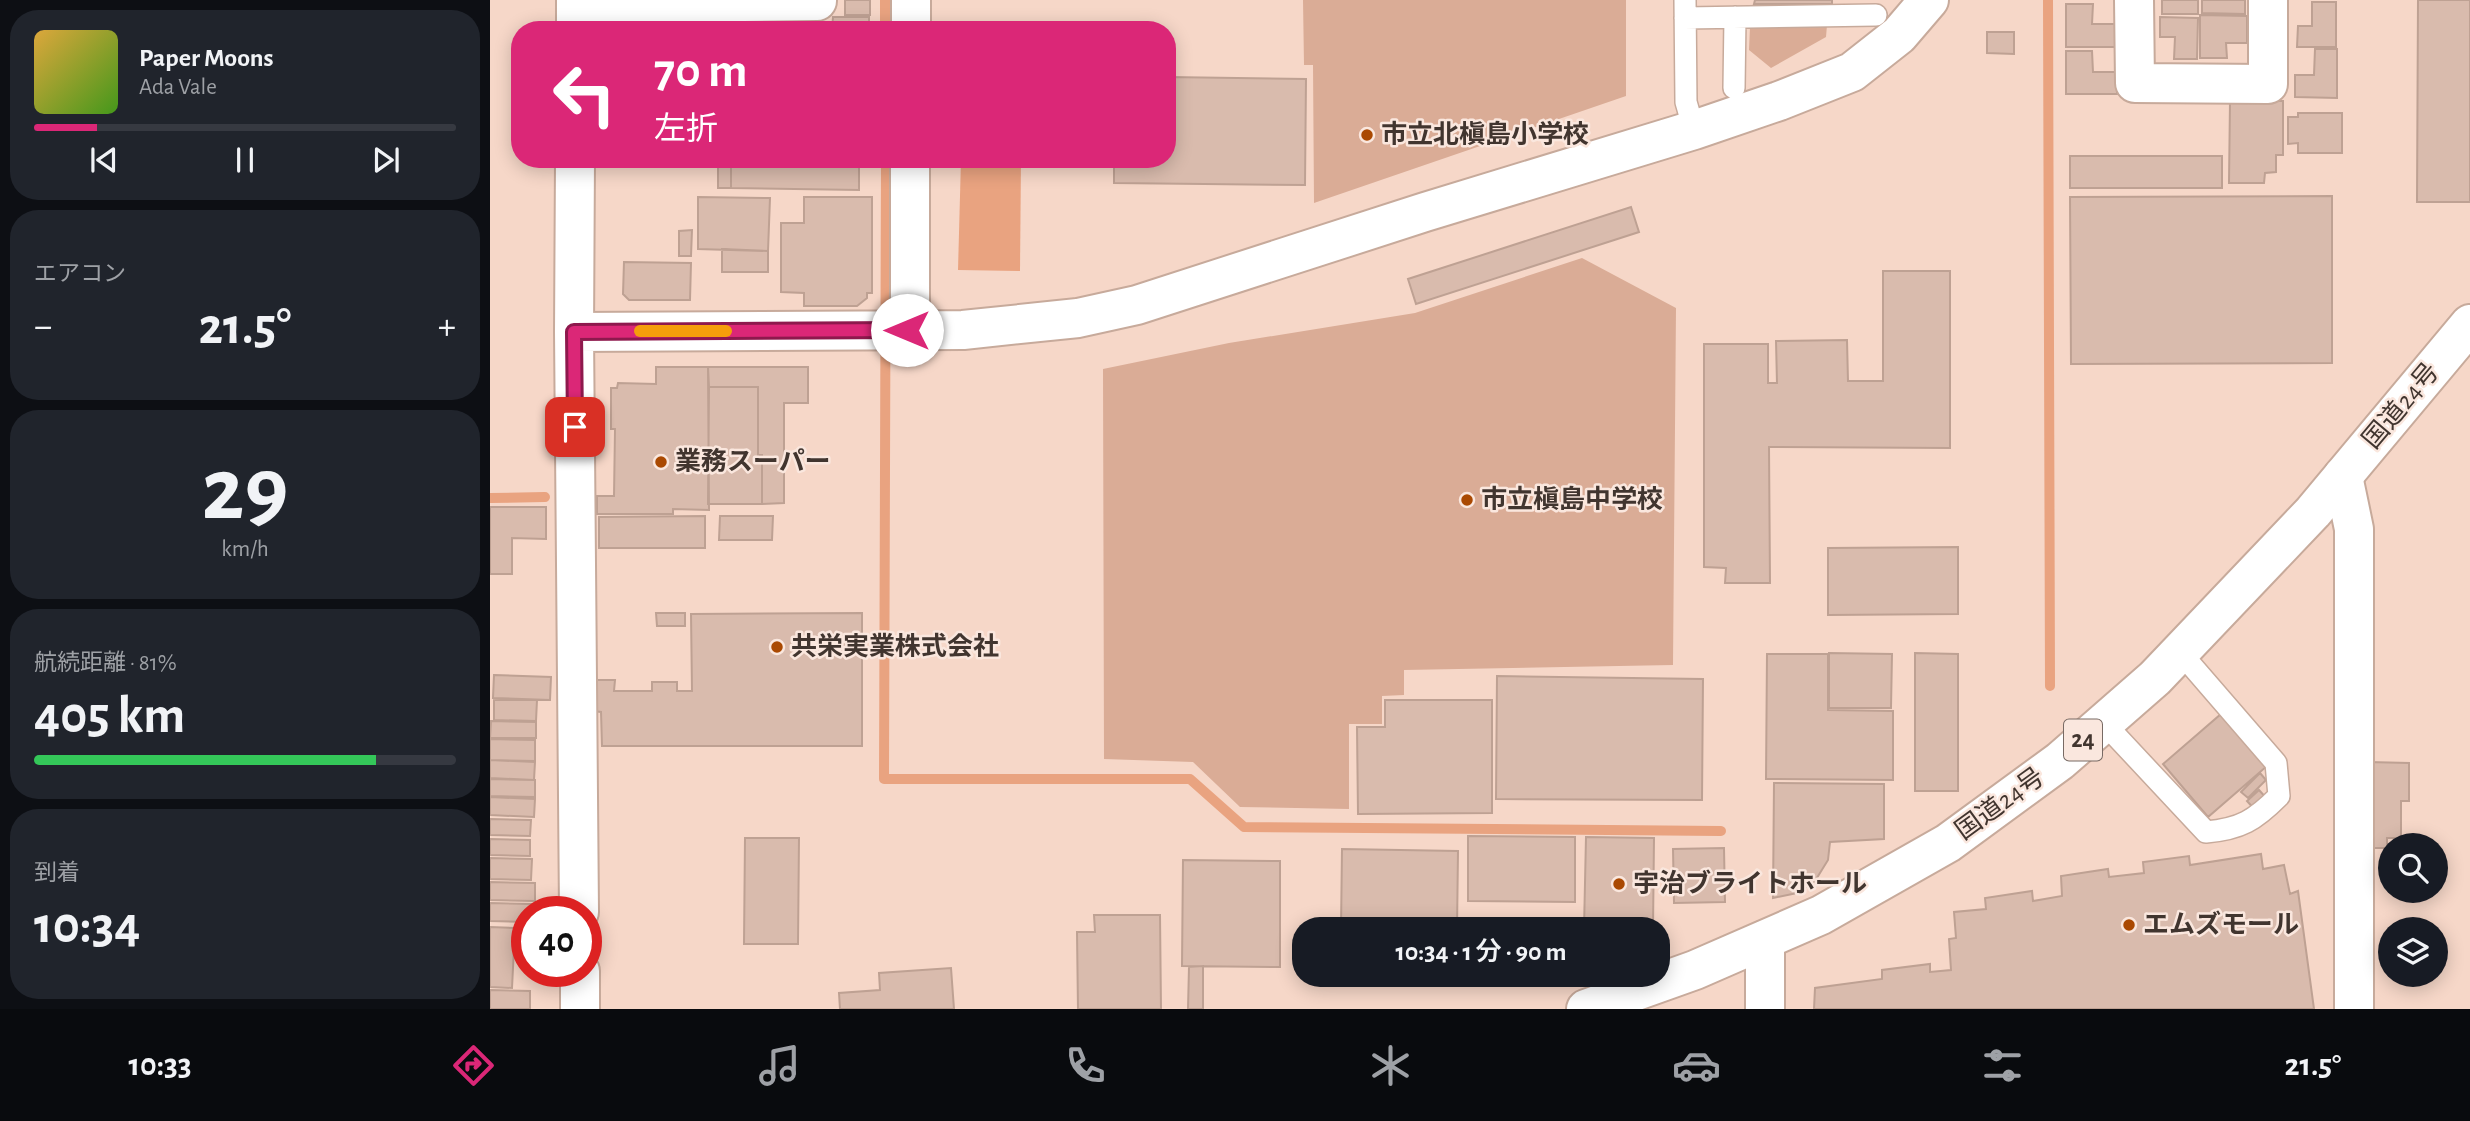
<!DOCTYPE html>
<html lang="ja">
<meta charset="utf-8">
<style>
body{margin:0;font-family:"Alegreya Sans","Noto Sans JP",sans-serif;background:#20242c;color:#f1f3f6;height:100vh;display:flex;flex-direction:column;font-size:26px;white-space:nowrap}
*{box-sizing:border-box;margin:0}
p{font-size:23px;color:#9ea1a6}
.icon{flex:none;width:38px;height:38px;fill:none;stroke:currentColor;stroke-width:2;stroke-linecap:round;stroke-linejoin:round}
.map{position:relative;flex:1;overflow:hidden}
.drawer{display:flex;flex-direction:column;gap:10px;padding:10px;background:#0d0f14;width:490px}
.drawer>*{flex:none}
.hud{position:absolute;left:21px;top:21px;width:665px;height:147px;border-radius:28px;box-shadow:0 4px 18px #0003;background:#db2777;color:#fff;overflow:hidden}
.fabs{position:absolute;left:1888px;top:833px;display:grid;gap:14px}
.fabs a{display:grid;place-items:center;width:70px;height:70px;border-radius:50%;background:#171b24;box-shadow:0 4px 18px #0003;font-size:35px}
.speed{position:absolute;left:21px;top:896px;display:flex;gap:14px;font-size:35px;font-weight:700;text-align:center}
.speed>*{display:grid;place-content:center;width:91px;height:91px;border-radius:50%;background:#171b24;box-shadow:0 4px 18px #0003;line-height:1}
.speed .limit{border:10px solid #d22;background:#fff;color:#111}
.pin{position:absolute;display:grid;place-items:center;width:60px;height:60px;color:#fff;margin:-30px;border-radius:14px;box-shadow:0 4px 10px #0006}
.me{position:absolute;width:77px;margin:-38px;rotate:270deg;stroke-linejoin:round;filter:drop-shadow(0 0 5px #0008)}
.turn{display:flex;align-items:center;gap:24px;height:147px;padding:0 28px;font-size:32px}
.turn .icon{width:91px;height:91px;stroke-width:2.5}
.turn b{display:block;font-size:49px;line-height:60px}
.big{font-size:52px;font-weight:600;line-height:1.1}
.drawer .tile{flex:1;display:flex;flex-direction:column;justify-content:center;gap:10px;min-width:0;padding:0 24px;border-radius:28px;background:#20242c}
.drawer .dial{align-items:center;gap:0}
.dial b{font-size:91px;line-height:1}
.song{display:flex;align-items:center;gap:21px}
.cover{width:84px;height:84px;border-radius:10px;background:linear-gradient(135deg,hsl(40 70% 55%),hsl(100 70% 35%))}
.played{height:7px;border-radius:4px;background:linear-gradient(90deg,#db2777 15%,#363941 15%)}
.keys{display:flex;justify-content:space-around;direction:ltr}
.heat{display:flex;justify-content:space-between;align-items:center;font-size:38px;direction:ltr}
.charge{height:10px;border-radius:5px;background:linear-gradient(90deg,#34c759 81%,#363941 0)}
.trip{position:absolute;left:802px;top:917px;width:378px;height:70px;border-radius:28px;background:#171b24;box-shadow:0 4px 18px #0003;font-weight:600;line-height:70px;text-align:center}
.menu{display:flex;height:112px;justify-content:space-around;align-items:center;background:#090b0e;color:#9ea1a6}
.menu .icon{width:49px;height:49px}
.menu .active{color:#db2777}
.menu b{font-size:32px;color:#f1f3f6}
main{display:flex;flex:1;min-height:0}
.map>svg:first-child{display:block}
.green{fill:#daac96}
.water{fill:#e9a380}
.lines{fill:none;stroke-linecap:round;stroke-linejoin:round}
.stream{stroke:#e9a380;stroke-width:10}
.building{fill:#d9bbad;stroke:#bea193;stroke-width:2}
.lane-casing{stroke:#c7aa9b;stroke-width:24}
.street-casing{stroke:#c7aa9b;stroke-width:42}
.secondary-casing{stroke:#c7aa9b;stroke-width:42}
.highway-casing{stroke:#c7aa9b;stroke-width:42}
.lane{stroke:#fff;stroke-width:21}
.street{stroke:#fff;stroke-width:38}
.secondary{stroke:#fff;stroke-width:38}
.highway{stroke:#fff;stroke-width:38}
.route-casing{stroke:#8e194d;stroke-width:18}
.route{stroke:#db2777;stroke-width:12}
.slow{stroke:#f59e0b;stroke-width:12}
.poi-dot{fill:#aa4902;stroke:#fae7de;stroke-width:2.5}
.labels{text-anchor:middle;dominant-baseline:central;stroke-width:5;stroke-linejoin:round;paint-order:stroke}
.shield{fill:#fae7de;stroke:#786a64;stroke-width:2}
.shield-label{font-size:24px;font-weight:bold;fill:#41352f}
.poi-label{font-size:26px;font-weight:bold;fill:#41352f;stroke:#fae7de;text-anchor:start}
.street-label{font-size:26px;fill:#41352f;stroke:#fae7de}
</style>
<main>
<section class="drawer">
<div class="tile">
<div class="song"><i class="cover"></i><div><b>Paper Moons</b><p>Ada Vale</p></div></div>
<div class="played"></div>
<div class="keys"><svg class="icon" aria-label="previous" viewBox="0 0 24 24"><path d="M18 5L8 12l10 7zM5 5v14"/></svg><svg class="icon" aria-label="pause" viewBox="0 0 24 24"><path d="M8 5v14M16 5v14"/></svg><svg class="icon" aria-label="next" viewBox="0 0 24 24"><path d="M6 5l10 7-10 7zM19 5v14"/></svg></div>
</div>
<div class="tile"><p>エアコン</p>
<div class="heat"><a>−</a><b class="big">21.5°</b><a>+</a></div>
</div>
<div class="tile dial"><b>29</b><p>km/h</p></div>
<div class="tile"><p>航続距離 · 81%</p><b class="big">405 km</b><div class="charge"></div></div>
<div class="tile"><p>到着</p><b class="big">10:34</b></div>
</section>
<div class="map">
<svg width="1980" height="1009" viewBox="0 0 1980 1009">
<rect width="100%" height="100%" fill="#f6d7c8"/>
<path class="green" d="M 813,0 L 1136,0 L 1136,96 L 824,203 L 823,65 L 814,65 Z
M 1337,25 L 1336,37 L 1281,68 L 1259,50 L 1260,27 Z
M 1092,258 L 1186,308 L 1183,665 L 914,670 L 914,695 L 892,696 L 892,724 L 859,724 L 859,809 L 750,807 L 703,762 L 614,759 L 613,369 L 739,343 L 925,313 Z"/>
<path class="water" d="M 471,159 L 531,159 L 530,271 L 468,270 Z"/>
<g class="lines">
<path class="stream" d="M 395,0 L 395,30
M 1558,0 L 1560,686
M 396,159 L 394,779 L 700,779 L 754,827 L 1231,831
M 0,498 L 55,497"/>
</g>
<path class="building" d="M 355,0 L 380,0 L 380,15 L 355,15 Z
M 1265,0 L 1342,0 L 1342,4 L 1264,4 Z
M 1672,0 L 1708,0 L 1708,14 L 1672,14 Z
M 1712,0 L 1755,0 L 1755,14 L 1712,13 Z
M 1928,0 L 1980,0 L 1980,202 L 1927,202 Z
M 1822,2 L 1846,2 L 1846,47 L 1807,47 L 1808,26 L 1822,26 Z
M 1576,4 L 1603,4 L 1602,24 L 1627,24 L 1627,47 L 1576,47 Z
M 1710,15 L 1757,16 L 1757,43 L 1736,43 L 1737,58 L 1710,58 Z
M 343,17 L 379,17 L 379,30 L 342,30 Z
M 1670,17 L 1708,18 L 1707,59 L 1684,59 L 1685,37 L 1670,37 Z
M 204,18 L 228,19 L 227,30 L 204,30 Z
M 143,20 L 204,20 L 204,30 L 143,30 Z
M 1497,32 L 1524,32 L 1524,54 L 1497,53 Z
M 1825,49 L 1847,49 L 1847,98 L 1805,97 L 1805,75 L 1824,75 Z
M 1576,51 L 1602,51 L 1603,72 L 1627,72 L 1627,94 L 1576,94 Z
M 677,77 L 816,79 L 815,185 L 624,183 L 624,159 L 677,159 Z
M 1740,101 L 1793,101 L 1793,155 L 1786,155 L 1786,172 L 1775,173 L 1774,183 L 1739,183 Z
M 1808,113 L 1852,113 L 1852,153 L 1808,153 L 1808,143 L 1798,144 L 1798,117 L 1808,117 Z
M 1580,156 L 1732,156 L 1732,188 L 1580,188 Z
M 228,159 L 241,159 L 241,188 L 228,188 Z
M 241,159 L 369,159 L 369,190 L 241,188 Z
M 1842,196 L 1842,363 L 1581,364 L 1580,197 Z
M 208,197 L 280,198 L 278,251 L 208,249 Z
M 314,197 L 382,197 L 382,293 L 377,293 L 377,298 L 367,306 L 314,306 L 314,293 L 291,292 L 291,223 L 314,223 Z
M 1141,207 L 1149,232 L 926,304 L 918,279 Z
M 202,230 L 201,256 L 189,256 L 189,231 Z
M 232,249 L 278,251 L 278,272 L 232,272 Z
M 134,262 L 201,263 L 200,300 L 139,300 L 133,294 Z
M 1393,271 L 1460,271 L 1460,448 L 1279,447 L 1280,583 L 1235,583 L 1236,568 L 1214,567 L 1214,344 L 1278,344 L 1278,383 L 1287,383 L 1286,341 L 1357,340 L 1358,381 L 1393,381 Z
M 166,367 L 218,367 L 219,510 L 183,509 L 183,514 L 107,514 L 107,496 L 124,496 L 125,429 L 121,429 L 121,388 L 127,388 L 128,383 L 166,384 Z
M 218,367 L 318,367 L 318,403 L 294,403 L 294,503 L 272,504 L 272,455 L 268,455 L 268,387 L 219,387 Z
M 219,387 L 268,387 L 268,455 L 272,455 L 272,504 L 218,504 Z
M 0,507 L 56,507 L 56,539 L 22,538 L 22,574 L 0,574 Z
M 215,516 L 215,548 L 109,548 L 109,517 Z
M 230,516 L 283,516 L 282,540 L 229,540 Z
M 1468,547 L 1468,614 L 1338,615 L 1338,548 Z
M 166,613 L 195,613 L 195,626 L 167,626 Z
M 372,613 L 372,746 L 112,746 L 111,712 L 103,711 L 103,680 L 125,680 L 124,691 L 162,691 L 162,682 L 187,682 L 187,691 L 202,691 L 201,614 Z
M 1339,653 L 1402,654 L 1401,708 L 1339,708 Z
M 1425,653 L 1468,654 L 1468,791 L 1425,791 Z
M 1277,654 L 1338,654 L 1338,710 L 1403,711 L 1403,780 L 1276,779 Z
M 4,675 L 61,677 L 60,700 L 3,698 Z
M 1007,676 L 1213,679 L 1212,800 L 1006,799 Z
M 4,700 L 47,700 L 46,721 L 4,720 Z
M 895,700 L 1002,700 L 1002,813 L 868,814 L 867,727 L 895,727 Z
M 1731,714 L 1777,766 L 1718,817 L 1673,764 Z
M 1,721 L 46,722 L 46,738 L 0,738 Z
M 0,739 L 45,740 L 45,761 L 0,760 Z
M 0,760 L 45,762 L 44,780 L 0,778 Z
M 1878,762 L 1919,763 L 1919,801 L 1911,801 L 1911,838 L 1897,838 L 1897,848 L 1878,848 Z
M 1770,773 L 1776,780 L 1758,798 L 1751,792 Z
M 0,779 L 45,780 L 45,797 L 0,796 Z
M 1284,783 L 1394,784 L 1394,839 L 1340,842 L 1338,860 L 1325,881 L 1307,893 L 1283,898 Z
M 1769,790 L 1778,800 L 1766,811 L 1757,801 Z
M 0,797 L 45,799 L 44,817 L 0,815 Z
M 0,819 L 41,820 L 40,836 L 0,835 Z
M 978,836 L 1085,837 L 1085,902 L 978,901 Z
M 1096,837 L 1164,838 L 1163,929 L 1094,929 Z
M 255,838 L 309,838 L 308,944 L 254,944 Z
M 0,839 L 40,840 L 40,856 L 0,855 Z
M 1234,848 L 1235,902 L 1184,903 L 1183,849 Z
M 852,849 L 968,851 L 967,929 L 851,929 Z
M 1771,854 L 1773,869 L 1794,865 L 1800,894 L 1808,891 L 1824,1009 L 1324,1009 L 1325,988 L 1392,979 L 1392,970 L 1440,964 L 1440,972 L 1461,970 L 1459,939 L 1466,938 L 1464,912 L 1496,909 L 1495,898 L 1542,891 L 1543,901 L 1572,896 L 1571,876 L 1618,869 L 1619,877 L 1654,873 L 1653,862 L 1699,856 L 1700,865 Z
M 0,858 L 42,859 L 41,880 L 0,879 Z
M 693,860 L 790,861 L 790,967 L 692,966 Z
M 0,882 L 45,883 L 45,901 L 0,900 Z
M 0,903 L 41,904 L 40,912 L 37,912 L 37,922 L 0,921 Z
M 604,915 L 670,915 L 671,1009 L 588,1009 L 587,932 L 605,932 Z
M 0,927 L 25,928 L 22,988 L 0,987 Z
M 713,966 L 713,1009 L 698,1009 L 699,967 Z
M 461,968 L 464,1009 L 350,1009 L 349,993 L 390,990 L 389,973 Z
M 0,990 L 40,991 L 40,1009 L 0,1009 Z"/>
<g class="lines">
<g class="lane-casing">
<path id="lane" d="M 1195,0 L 1196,102 L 1204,130
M 1195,18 L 1386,15
M 1244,88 L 1245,17
M 1614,723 L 1716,832 C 1751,829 1765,820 1789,796 L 1786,763 L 1690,652"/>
</g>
<g class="street-casing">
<path id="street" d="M 1644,0 L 1645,83 L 1778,84 L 1778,0
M 86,4 L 327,1
M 1853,476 L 1864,529 L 1864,1009
M 1275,1009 L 1275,940"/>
</g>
<g class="secondary-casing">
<path id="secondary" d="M 86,30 L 86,0
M 421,30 L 421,0
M 85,159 L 84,332 L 89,912
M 420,330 L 420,159
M 84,332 L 473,330 L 588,318 L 647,305 L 935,212 L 1204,130 L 1289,101 L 1362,72 L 1409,35 L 1439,0
M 90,971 L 90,1009"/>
</g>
<g class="highway-casing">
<path id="highway" d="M 1096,1009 L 1205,970 L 1331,915 L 1458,843 L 1570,761 L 1665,678 L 1823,512 L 1980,324"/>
</g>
<use href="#lane" class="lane"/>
<use href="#street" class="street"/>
<use href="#secondary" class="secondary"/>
<use href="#highway" class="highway"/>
</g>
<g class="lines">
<g class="route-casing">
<path id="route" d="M 85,427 L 84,332 L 417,330"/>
</g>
<use href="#route" class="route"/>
<path class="slow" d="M 150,331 L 236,331"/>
</g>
<g class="poi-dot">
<circle cx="877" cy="135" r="7"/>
<circle cx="171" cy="462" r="7"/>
<circle cx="977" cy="500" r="7"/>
<circle cx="287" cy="647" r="7"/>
<circle cx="1129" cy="884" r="7"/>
<circle cx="1639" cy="925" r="7"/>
</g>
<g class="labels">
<rect class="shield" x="1574" y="719.5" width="38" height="41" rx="5"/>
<g class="shield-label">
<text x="1593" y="740">24</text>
</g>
<g class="poi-label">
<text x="891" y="135">市立北槇島小学校</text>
<text x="185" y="462">業務スーパー</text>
<text x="991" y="500">市立槇島中学校</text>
<text x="301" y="647">共栄実業株式会社</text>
<text x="1143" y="884">宇治ブライトホール</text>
<text x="1653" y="925">エムズモール</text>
</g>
<g class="street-label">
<text transform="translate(1911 406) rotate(-50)">国道24号</text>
<text transform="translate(1510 804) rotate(-36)">国道24号</text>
</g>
</g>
</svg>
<div class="fabs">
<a><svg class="icon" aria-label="search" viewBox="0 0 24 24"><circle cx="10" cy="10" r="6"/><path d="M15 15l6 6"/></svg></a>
<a><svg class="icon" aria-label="layers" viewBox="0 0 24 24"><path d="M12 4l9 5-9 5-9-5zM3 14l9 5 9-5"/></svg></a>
</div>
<div class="speed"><div class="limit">40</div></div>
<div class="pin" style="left:85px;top:427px;background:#d93025"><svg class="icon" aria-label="arrive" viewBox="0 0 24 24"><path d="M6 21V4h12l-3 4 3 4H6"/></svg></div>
<svg class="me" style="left:417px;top:330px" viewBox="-20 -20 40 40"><circle r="19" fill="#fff"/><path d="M0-13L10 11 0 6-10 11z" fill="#db2777"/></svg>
<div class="trip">10:34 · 1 分 · 90 m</div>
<div class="hud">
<div class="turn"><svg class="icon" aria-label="left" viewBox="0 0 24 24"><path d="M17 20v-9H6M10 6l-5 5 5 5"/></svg><div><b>70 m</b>左折</div></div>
</div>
</div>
</main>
<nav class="menu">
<b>10:33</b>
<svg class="icon active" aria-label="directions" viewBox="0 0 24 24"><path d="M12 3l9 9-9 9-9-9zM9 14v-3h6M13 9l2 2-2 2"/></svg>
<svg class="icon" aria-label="music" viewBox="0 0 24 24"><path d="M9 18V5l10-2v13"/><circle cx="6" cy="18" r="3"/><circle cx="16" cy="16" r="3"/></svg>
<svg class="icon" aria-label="phone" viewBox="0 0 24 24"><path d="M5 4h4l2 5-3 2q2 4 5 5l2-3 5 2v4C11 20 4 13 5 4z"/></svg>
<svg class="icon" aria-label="climate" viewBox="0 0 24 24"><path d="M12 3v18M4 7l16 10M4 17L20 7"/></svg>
<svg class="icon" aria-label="car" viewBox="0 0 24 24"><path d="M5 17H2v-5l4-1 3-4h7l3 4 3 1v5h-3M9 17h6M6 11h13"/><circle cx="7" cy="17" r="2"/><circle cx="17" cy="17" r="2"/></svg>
<svg class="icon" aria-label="filters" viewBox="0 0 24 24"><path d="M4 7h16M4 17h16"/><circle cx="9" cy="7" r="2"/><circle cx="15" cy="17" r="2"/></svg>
<b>21.5°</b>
</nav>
